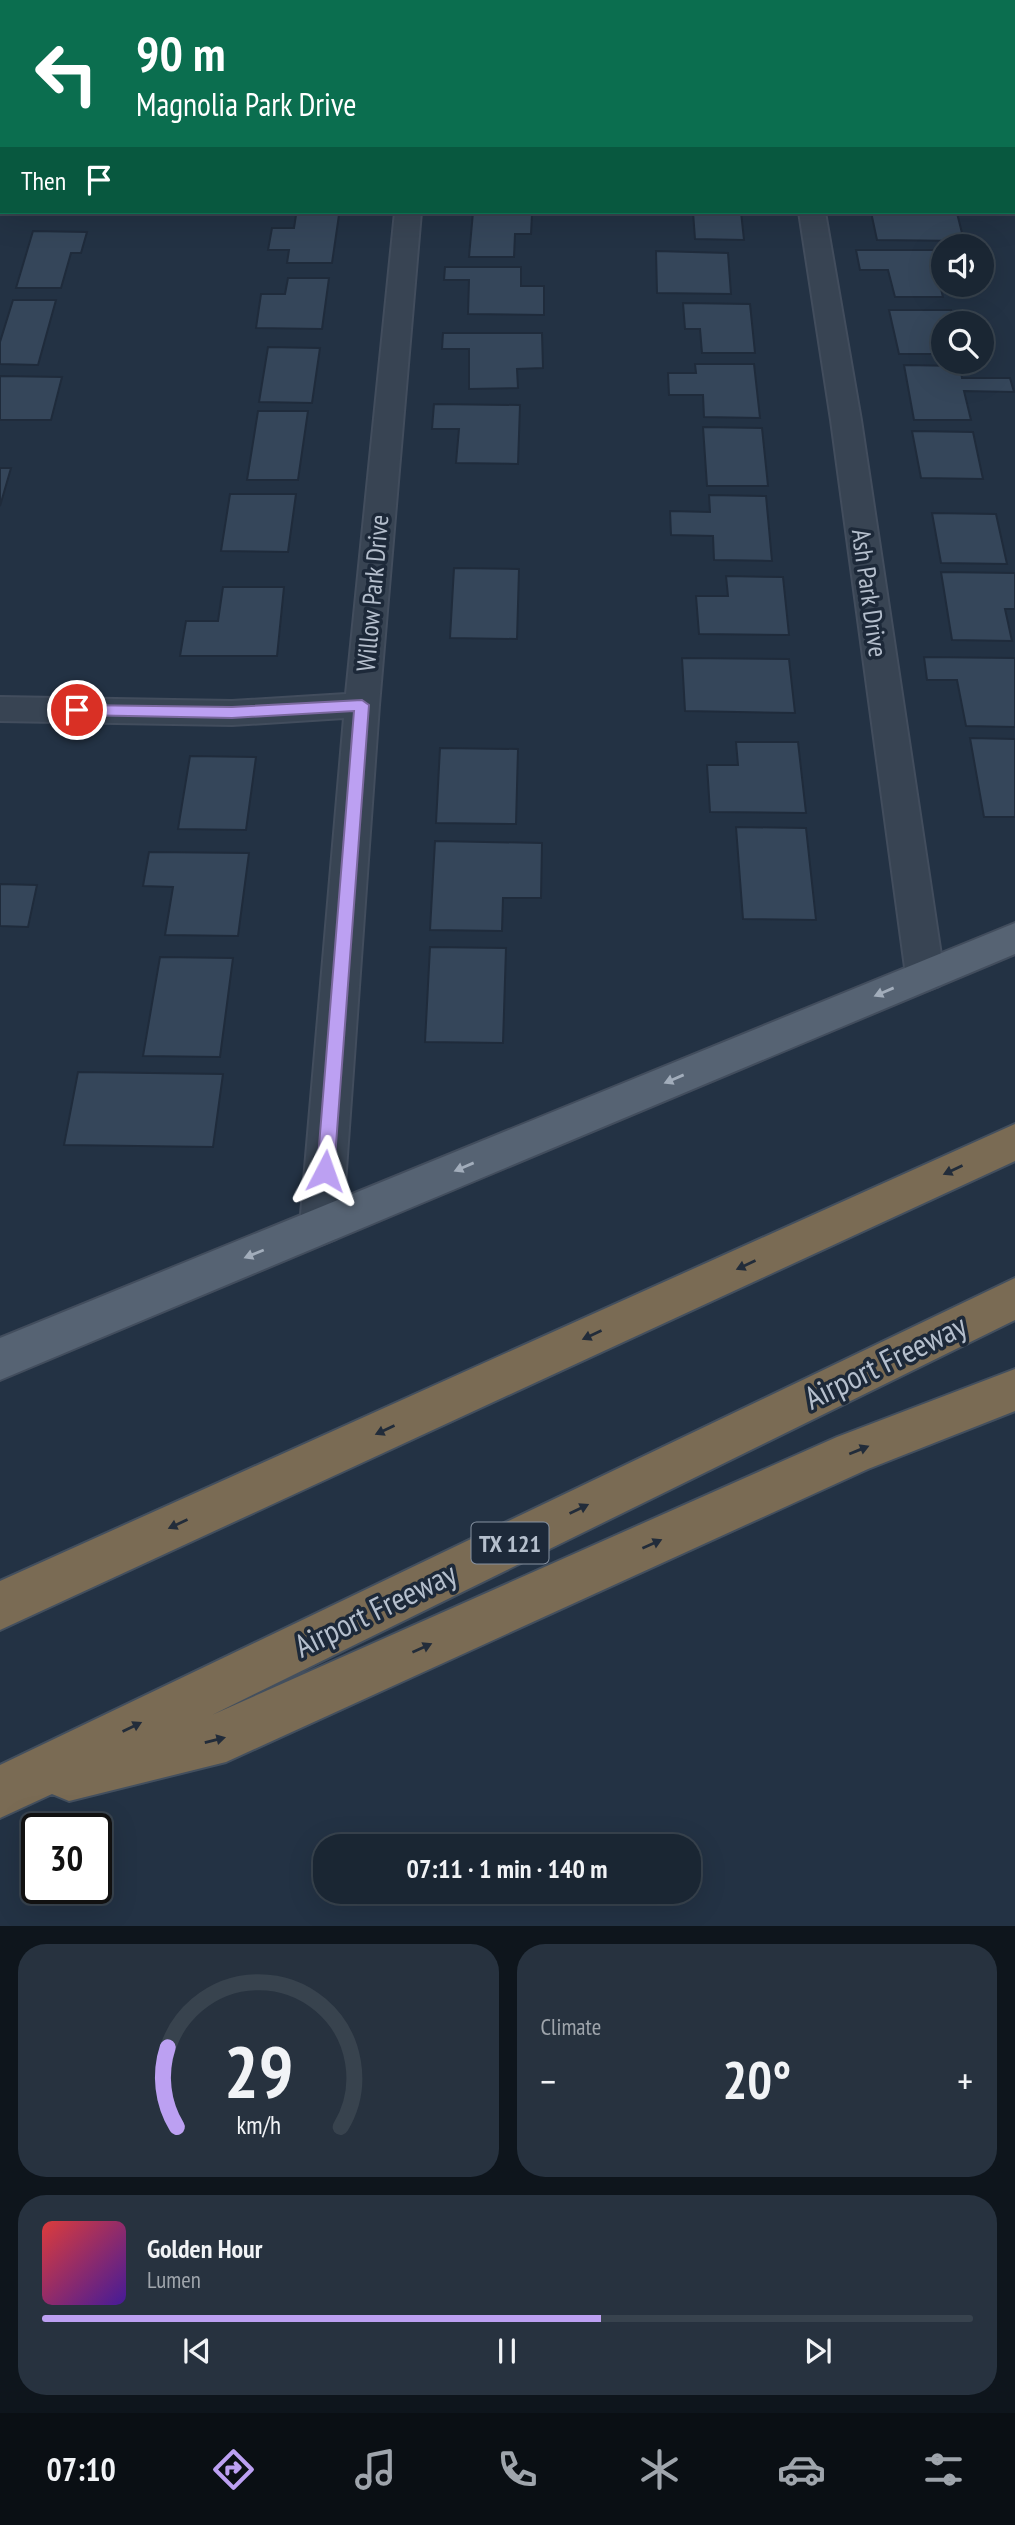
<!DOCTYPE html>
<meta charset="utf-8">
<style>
body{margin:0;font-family:"PT Sans Narrow",sans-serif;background:#27323f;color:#f1f3f6;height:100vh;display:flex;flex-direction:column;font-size:26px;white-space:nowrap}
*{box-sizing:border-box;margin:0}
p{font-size:23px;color:#9fa5ac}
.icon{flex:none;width:38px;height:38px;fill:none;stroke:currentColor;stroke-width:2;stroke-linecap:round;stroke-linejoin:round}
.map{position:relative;height:1926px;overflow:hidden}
.details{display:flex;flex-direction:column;gap:18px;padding:18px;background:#0e151c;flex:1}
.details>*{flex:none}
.banner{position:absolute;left:0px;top:0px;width:1015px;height:214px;box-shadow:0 7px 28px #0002,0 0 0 2px #38434e;background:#0b6e4f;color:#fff;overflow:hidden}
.buttons{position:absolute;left:931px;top:234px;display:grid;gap:14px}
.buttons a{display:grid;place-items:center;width:63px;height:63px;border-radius:50%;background:#1a2633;box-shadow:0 7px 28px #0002,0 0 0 2px #38434e;font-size:35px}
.speed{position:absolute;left:21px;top:1813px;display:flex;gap:14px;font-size:35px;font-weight:700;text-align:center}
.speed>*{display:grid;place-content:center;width:91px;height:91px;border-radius:50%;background:#1a2633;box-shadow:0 7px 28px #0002,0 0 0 2px #38434e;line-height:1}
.speed .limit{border:4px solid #111;border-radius:10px;background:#fff;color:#111}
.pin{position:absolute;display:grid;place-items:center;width:60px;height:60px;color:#fff;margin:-30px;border:4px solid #fff;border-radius:50%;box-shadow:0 2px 7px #0007}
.me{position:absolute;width:77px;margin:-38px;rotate:4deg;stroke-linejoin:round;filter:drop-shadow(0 0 5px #0008)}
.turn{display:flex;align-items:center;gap:24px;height:147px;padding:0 21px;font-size:32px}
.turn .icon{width:91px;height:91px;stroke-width:2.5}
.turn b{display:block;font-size:49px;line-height:60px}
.then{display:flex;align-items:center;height:66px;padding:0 21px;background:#0003;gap:14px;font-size:26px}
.big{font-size:52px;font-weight:800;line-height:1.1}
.details .widget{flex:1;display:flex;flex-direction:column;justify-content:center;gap:10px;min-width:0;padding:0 24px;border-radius:28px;background:#27323f}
.details .dial{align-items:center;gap:0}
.dial svg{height:182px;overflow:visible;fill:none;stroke:#38434e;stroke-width:7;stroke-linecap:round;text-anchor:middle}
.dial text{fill:#f1f3f6;stroke:none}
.song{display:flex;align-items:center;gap:21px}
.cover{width:84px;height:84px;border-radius:10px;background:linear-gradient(135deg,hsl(0 70% 55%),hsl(260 70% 35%))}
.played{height:7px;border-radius:4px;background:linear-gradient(90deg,#bca0f2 60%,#38434e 60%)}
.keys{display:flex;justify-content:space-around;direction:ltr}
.heat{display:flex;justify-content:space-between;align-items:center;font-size:38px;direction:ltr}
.details .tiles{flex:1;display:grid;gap:18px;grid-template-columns:1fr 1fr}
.widget:last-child{grid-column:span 2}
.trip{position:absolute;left:313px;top:1834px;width:388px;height:70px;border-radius:28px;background:#1a2633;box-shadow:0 7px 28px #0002,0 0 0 2px #38434e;font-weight:800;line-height:70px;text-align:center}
.menu{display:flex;height:112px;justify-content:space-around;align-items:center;background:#0a0f14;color:#9fa5ac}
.menu .icon{width:49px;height:49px}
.menu .active{color:#bca0f2}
.menu b{font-size:32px;color:#f1f3f6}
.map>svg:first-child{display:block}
.building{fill:#35465a;stroke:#1f2b3b;stroke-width:2}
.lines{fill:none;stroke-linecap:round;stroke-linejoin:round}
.minor-casing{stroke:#424d5d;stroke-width:4}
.major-casing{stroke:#424d5d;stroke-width:4}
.highway-casing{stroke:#434f5e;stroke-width:4}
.minor{fill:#384453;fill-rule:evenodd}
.major{fill:#566373;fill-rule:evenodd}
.highway{fill:#7a6b54;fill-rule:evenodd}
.oneway{fill:#a2adbb}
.oneway2{fill:#222c3a}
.route{fill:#bca0f2;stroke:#7a689d;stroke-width:2}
.labels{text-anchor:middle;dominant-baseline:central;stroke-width:7;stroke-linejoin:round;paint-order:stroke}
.shield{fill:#1d2939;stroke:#8792a1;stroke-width:2}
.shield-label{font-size:24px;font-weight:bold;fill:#b5bfcd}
.street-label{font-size:26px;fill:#b5bfcd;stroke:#1d2939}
.near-street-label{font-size:32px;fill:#b5bfcd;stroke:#1d2939}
</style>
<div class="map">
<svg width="1015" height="1927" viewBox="0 0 1015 1927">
<rect width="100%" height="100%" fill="#233244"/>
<path class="building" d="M 473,212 L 532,214 L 531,234 L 515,234 L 514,257 L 469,257 Z
M 693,212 L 741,212 L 744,240 L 695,239 Z
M 871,212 L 957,213 L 964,241 L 877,240 Z
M 296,215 L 339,215 L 332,263 L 287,263 L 289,250 L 268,250 L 272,228 L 294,228 Z
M 33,231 L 87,232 L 81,253 L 71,253 L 61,288 L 16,288 Z
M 856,250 L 943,250 L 943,281 L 939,281 L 943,297 L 895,297 L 888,270 L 860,270 Z
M 656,251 L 728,253 L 731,294 L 657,293 Z
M 445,267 L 521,267 L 521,286 L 544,286 L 544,315 L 468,314 L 469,280 L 444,280 Z
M 288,278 L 329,278 L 322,329 L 256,328 L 261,294 L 285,294 Z
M 13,300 L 56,300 L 38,365 L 0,364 L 0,342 Z
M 683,303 L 750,304 L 755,353 L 702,353 L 700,329 L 685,329 Z
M 889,310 L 951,310 L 955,324 L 943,324 L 943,354 L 899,354 Z
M 443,333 L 542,333 L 543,368 L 517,369 L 518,388 L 469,389 L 469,349 L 442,349 Z
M 268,347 L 320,348 L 312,403 L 259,402 Z
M 695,364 L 754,364 L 760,418 L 704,417 L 703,395 L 669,395 L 668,373 L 696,373 Z
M 904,365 L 960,366 L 962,378 L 1010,378 L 1014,392 L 964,391 L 971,420 L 914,420 Z
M 0,376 L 62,377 L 51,420 L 0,420 Z
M 434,404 L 520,405 L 518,464 L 456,463 L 459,429 L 432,429 Z
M 258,411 L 308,411 L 298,480 L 247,480 Z
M 703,427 L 762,428 L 768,486 L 707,486 Z
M 912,431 L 973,432 L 983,479 L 921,478 Z
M 0,468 L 11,468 L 0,506 Z
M 230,494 L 296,494 L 288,552 L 221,551 Z
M 709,495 L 766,496 L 772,561 L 714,560 L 713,536 L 671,535 L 670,511 L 710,512 Z
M 932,513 L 996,514 L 1007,564 L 941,563 Z
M 454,568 L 519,569 L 517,639 L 450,638 Z
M 941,572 L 1015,573 L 1015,609 L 1005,609 L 1012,641 L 952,640 Z
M 726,576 L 783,577 L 789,635 L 699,634 L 696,596 L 728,596 Z
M 223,587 L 284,587 L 277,656 L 180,656 L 186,621 L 218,621 Z
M 924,657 L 1015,658 L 1015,727 L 966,726 L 957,680 L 927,680 Z
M 682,658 L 789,659 L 795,713 L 685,711 Z
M 970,738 L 1015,739 L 1015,817 L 984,817 Z
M 736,742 L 798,742 L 806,813 L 710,812 L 707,765 L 738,765 Z
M 440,748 L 518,749 L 516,824 L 436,823 Z
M 190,756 L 256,757 L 246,830 L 178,829 Z
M 736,827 L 806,828 L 816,920 L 743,919 Z
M 435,841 L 542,843 L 541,898 L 503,898 L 502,931 L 430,930 Z
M 149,852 L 249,853 L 238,936 L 165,935 L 173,887 L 143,886 Z
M 0,884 L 37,885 L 28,927 L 0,926 Z
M 430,947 L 506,948 L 503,1043 L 425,1042 Z
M 160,957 L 233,958 L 220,1057 L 143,1056 Z
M 78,1072 L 223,1074 L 213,1147 L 64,1145 Z"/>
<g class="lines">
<g class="minor-casing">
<path id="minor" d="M 50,0 L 74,0 L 74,2 L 50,2 Z
M 417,0 L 441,0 L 417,2 Z
M 770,0 L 794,0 L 794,2 L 770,2 Z
M 0,55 L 2,55 L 2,69 L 0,69 Z
M 1013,66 L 1015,66 L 1015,80 L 1013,80 Z
M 2,160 L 2,180 L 0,181 L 0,161 Z
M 395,212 L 421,212 L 379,705 L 342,1226 L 336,1239 L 321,1245 L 306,1239 L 300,1226 L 344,718 L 232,725 L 0,721 L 0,697 L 232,701 L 346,694 Z
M 799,212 L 825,212 L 861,420 L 944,975 L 939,986 L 925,991 L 911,986 L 906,975 L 831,420 Z"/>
</g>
<g class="major-casing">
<path id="major" d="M 1015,923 L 1015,954 L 0,1380 L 0,1338 Z"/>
</g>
<g class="highway-casing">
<path id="highway" d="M 1015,1124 L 1015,1161 L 0,1630 L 0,1581 Z
M 1015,1278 L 1015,1320 L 212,1715 L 837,1437 L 1015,1369 L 1015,1411 L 868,1469 L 226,1762 L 69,1801 L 52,1794 L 0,1818 L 0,1765 Z"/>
</g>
<use href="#minor" class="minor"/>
<use href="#major" class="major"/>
<use href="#highway" class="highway"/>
</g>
<defs><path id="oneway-solid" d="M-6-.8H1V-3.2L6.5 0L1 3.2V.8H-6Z" transform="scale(1.75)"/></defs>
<g class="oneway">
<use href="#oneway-solid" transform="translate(884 992) rotate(157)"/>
<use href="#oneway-solid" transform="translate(674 1079) rotate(157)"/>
<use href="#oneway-solid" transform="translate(464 1167) rotate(157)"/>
<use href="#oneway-solid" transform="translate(254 1254) rotate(158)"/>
</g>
<g class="oneway2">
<use href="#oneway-solid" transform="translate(953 1170) rotate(155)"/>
<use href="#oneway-solid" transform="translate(746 1265) rotate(155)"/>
<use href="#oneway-solid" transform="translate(592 1335) rotate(155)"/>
<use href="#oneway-solid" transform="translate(385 1430) rotate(155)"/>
<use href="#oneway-solid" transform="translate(859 1450) rotate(-22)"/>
<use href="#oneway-solid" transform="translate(579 1509) rotate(-26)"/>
<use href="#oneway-solid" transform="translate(178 1524) rotate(155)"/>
<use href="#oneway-solid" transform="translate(652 1544) rotate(-24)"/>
<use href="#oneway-solid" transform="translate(422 1648) rotate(-24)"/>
<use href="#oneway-solid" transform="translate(132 1727) rotate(-26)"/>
<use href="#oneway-solid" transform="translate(215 1740) rotate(-14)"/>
</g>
<path class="route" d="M 362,700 L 369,705 L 334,1171 L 331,1176 L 325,1179 L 319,1176 L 317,1171 L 354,711 L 232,718 L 77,715 L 70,710 L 77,705 L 232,707 Z"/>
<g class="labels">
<rect class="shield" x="471.5" y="1522.5" width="77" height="41" rx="5"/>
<g class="shield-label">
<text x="510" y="1543">TX 121</text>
</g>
<g class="street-label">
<text transform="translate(372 593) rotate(-85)">Willow Park Drive</text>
<text transform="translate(870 593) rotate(82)">Ash Park Drive</text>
</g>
<g class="near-street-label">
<text transform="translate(885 1361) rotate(-26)">Airport Freeway</text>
<text transform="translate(375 1609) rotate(-26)">Airport Freeway</text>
</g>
</g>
</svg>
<div class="buttons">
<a><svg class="icon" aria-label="sound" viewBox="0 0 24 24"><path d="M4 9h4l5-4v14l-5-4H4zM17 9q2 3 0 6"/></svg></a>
<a><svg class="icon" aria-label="search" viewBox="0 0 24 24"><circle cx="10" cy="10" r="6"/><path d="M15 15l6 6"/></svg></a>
</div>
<div class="speed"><div class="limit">30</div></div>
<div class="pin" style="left:77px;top:710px;background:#d93025"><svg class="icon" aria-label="arrive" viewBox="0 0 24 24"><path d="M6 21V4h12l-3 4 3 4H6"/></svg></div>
<svg class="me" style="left:325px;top:1171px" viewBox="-20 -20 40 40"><path d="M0-17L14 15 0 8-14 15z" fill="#bca0f2" stroke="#fff" stroke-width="4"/></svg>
<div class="trip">07:11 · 1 min · 140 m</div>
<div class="banner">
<div class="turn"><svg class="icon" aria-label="left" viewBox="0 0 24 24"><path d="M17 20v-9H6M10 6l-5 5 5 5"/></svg><div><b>90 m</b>Magnolia Park Drive</div></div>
<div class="then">Then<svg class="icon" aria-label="arrive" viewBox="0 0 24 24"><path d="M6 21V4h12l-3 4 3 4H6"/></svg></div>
</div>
</div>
<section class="details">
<div class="tiles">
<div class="widget dial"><svg viewBox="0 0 100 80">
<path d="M14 69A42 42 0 1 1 86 69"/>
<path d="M14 69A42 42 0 0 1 10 34" stroke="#bca0f2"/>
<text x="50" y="56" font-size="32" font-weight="700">29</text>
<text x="50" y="72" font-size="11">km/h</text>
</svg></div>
<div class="widget"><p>Climate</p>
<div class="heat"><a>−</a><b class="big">20°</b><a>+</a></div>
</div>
<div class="widget">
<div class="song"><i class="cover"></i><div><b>Golden Hour</b><p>Lumen</p></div></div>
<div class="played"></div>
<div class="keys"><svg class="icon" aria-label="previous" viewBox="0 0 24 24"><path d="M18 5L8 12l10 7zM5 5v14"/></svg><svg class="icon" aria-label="pause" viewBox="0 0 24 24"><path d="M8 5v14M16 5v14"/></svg><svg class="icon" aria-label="next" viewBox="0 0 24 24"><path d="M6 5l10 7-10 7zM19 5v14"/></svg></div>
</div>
</div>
</section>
<nav class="menu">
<b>07:10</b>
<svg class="icon active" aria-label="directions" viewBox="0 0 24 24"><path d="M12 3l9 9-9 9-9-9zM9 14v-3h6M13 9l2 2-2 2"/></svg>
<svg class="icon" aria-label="music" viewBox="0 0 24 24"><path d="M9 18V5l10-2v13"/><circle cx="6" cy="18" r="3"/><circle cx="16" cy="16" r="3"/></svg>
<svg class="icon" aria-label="phone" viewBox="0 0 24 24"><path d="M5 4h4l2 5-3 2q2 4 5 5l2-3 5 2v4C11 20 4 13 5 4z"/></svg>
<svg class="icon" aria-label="climate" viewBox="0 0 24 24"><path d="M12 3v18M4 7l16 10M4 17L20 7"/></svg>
<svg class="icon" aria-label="car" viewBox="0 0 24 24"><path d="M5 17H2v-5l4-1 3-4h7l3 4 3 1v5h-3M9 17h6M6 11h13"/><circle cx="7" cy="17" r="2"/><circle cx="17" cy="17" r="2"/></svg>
<svg class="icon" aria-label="filters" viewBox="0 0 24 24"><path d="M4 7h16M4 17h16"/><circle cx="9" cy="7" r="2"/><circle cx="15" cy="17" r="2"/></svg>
</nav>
